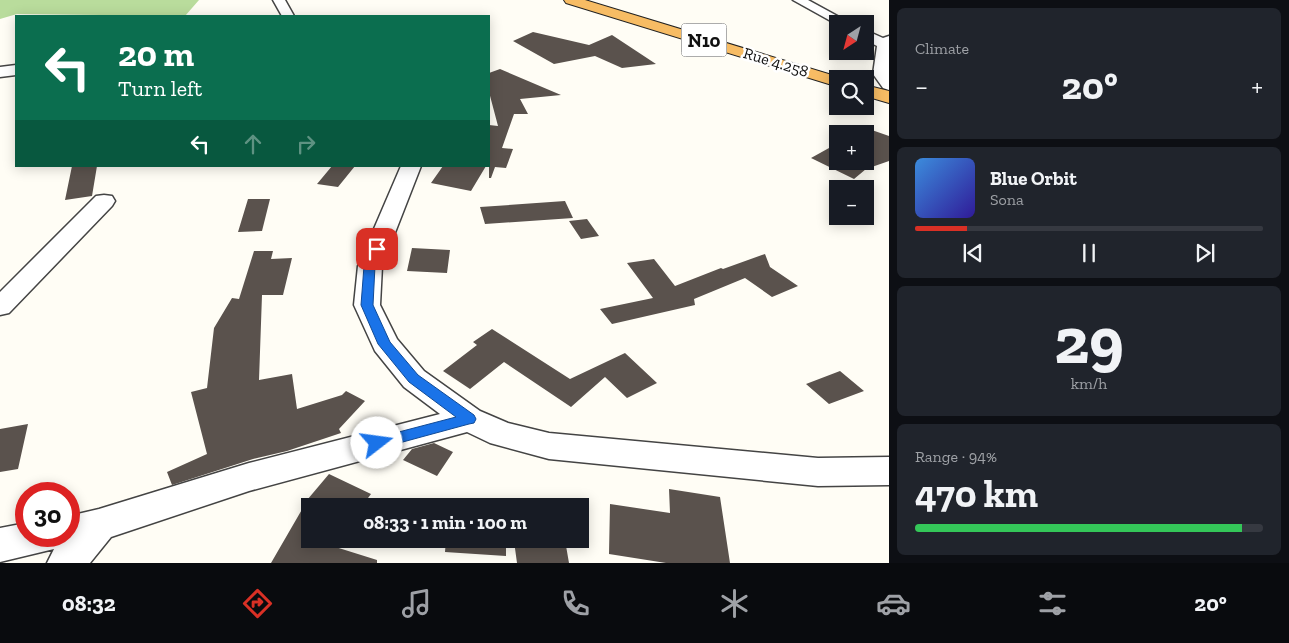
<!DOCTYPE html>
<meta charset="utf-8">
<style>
body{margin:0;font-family:"Zilla Slab",serif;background:#20242c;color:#f1f3f6;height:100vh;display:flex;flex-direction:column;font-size:19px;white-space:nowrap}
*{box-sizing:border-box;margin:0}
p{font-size:16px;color:#9ea1a6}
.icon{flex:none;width:28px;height:28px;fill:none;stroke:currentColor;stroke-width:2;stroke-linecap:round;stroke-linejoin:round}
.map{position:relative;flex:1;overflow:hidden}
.sheet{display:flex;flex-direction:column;gap:8px;padding:8px;background:#0d0f14;width:400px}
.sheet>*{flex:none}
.hud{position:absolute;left:15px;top:15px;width:475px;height:152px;border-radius:0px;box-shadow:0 2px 12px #0003;background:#0b6e4f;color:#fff;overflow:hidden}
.needle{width:32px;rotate:216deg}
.fabs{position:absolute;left:829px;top:15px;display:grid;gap:10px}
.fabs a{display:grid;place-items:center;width:45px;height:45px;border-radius:0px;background:#171b24;box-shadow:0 2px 12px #0003;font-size:25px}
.speed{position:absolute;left:15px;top:482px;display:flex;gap:10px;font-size:25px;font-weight:700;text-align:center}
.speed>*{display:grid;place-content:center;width:65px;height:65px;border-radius:50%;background:#171b24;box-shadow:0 2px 12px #0003;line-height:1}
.speed .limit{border:8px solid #d22;background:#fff;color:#111}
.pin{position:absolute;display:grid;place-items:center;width:42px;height:42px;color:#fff;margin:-21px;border-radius:10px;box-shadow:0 2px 8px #0006}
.me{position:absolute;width:55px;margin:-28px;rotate:75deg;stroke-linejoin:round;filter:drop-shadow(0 0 4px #0008)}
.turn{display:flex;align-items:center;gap:18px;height:105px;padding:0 20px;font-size:22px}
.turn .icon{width:65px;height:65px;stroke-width:2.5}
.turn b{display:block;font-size:35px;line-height:42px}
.lanes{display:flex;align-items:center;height:48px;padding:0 20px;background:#0003;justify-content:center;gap:25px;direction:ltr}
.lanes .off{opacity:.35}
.big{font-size:38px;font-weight:700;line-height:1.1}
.sheet .widget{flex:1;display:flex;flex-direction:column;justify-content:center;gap:8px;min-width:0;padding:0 18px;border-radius:8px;background:#20242c}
.sheet .dial{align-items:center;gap:0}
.dial b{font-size:65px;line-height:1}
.song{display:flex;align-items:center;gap:15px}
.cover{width:60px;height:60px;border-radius:8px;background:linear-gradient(135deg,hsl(210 70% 55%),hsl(250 70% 35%))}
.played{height:5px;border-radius:2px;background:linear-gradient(90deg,#d93025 15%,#363941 15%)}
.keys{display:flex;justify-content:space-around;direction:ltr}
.heat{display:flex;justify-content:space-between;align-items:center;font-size:28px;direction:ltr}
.charge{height:8px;border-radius:4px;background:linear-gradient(90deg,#34c759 94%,#363941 0)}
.trip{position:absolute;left:301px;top:498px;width:288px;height:50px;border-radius:0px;background:#171b24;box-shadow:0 2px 12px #0003;font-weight:700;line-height:50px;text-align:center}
.tabs{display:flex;height:80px;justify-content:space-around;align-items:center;background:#090b0e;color:#9ea1a6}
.tabs .icon{width:35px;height:35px}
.tabs .active{color:#d93025}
.tabs b{font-size:22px;color:#f1f3f6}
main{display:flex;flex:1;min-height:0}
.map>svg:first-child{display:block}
.forest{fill:#b9dc9c}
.building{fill:#5a524d}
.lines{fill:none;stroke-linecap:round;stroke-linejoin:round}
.minor-casing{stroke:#444;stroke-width:3}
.trunk-casing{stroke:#222;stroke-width:2}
.minor{fill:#fff;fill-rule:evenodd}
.trunk{fill:#f7bc64;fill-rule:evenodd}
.route{fill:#1a73e8;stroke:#114b97}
.labels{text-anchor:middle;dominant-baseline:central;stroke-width:5;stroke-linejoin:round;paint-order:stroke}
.far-street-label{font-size:16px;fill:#111;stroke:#fff}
.shield{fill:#fff;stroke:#585858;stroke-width:1}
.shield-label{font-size:19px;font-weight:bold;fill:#111}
</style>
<main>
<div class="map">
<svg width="889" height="563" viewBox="0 0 889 563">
<rect width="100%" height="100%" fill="#fffdf5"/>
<path class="forest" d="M 0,0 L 199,0 L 185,16 L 17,14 L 0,19 Z"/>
<path class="building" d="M 533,32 L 589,45 L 612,35 L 656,64 L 622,68 L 595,56 L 554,64 L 513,41 Z
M 500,69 L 561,95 L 520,99 L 528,114 L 514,114 L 502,148 L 513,149 L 506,168 L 495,167 L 491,178 L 489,178 L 489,125 L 498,126 L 489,92 L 489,73 Z
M 866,128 L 889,136 L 889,161 L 866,169 L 854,179 L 811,158 L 838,143 L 838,161 L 865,161 L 865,134 L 855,134 Z
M 72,166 L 97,166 L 92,196 L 65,200 Z
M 332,166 L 355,166 L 338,187 L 317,184 Z
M 443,166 L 486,166 L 471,191 L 431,183 Z
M 248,199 L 270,199 L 262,231 L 238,232 Z
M 565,201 L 573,218 L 485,224 L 480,207 Z
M 587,219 L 599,236 L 581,239 L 569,221 Z
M 412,248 L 450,250 L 447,273 L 407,271 Z
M 254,251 L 273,251 L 271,259 L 292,258 L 283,295 L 262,295 L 259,380 L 292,374 L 297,409 L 342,395 L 346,391 L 365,401 L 339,429 L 341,433 L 287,451 L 253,459 L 172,485 L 167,472 L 207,454 L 191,392 L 207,388 L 214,328 L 232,298 L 239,299 Z
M 765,254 L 770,267 L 798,286 L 772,297 L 745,278 L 694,299 L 695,305 L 612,324 L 600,309 L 653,298 L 627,263 L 654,259 L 675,286 L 721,268 L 723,269 Z
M 492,329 L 570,379 L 625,353 L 657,383 L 627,398 L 605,377 L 571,407 L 504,362 L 470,389 L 443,371 L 477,345 L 473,342 Z
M 840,371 L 864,391 L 829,404 L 806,384 Z
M 28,424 L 18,469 L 0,472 L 0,429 Z
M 434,443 L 453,452 L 437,476 L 403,460 L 412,449 Z
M 329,474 L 371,494 L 362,506 L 310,506 L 310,539 L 377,560 L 377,563 L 271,563 L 304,506 L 302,506 Z
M 669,489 L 720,497 L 730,563 L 666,563 L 609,554 L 610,504 L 670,513 Z
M 446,539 L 506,539 L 506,556 L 445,552 Z
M 565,540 L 569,563 L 517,563 L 514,541 Z"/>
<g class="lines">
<g class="minor-casing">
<path id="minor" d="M 273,0 L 285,0 L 294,16 L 282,16 Z
M 793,0 L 808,0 L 852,24 L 838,25 Z
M 865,30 L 883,38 L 889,36 L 889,90 L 883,88 L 873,74 L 877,46 L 865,40 Z
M 16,65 L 16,75 L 0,77 L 0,67 Z
M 401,166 L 421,166 L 382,266 L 380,305 L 397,339 L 424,371 L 480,411 L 508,423 L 549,433 L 818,458 L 889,457 L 889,485 L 818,486 L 549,459 L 490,443 L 467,432 L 249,491 L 111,537 L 90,563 L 47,563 L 54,549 L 0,562 L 0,528 L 26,523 L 26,536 L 69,536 L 69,516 L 99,509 L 249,463 L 440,414 L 404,387 L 375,351 L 354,305 L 358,266 Z
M 104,195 L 112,196 L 115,201 L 112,206 L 9,313 L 0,315 L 0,292 L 96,196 Z"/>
</g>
<g class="trunk-casing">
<path id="trunk" d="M 564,0 L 585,0 L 845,79 L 838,79 L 838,86 L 832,85 L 566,3 Z
M 865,85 L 889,91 L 889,103 L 865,96 Z"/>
</g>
<use href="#minor" class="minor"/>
<use href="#trunk" class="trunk"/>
</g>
<path class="route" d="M 377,246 L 382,249 L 375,266 L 373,305 L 390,342 L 418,375 L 474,415 L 476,419 L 474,423 L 469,424 L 377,449 L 372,447 L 370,443 L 372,439 L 456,417 L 409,382 L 378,344 L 361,305 L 364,266 L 371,249 Z"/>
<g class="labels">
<g class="far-street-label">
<text transform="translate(776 62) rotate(17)">Rue 4.258</text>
</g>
<rect class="shield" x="681.5" y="23.5" width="45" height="33" rx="4"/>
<g class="shield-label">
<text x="704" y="40">N10</text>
</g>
</g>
</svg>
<div class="fabs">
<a><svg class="needle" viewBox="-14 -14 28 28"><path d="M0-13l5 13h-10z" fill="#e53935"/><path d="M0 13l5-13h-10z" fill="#9ea1a6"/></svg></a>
<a><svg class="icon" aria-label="search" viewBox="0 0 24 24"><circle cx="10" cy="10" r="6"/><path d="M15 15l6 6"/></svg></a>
<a>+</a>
<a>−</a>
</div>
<div class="speed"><div class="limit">30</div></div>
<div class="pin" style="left:377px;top:249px;background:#d93025"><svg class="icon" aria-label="arrive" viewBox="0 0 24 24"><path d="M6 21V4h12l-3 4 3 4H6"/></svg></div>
<svg class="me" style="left:377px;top:443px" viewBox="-20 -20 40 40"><circle r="19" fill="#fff"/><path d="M0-13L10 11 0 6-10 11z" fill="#1a73e8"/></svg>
<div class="trip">08:33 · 1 min · 100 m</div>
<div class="hud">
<div class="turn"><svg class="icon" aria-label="left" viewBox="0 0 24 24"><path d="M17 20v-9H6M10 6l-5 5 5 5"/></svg><div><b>20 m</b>Turn left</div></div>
<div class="lanes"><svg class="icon" aria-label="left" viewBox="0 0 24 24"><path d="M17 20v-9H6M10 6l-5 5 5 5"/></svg><svg class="icon off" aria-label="ahead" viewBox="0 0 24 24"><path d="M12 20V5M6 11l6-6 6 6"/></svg><svg class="icon off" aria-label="right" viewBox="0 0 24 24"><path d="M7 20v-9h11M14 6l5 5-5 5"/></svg></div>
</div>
</div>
<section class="sheet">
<div class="widget"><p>Climate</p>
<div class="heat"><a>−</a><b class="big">20°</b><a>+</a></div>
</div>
<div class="widget">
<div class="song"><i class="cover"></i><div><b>Blue Orbit</b><p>Sona</p></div></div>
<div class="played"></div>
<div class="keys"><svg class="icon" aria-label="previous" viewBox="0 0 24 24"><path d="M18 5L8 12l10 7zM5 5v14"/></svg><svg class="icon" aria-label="pause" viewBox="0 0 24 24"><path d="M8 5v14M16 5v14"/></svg><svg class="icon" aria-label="next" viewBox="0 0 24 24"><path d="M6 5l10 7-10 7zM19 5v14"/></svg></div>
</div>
<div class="widget dial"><b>29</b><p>km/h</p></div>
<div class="widget"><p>Range · 94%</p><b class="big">470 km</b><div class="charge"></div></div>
</section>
</main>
<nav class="tabs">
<b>08:32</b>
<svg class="icon active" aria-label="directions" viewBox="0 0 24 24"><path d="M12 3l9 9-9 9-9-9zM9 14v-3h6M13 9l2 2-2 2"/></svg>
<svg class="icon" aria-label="music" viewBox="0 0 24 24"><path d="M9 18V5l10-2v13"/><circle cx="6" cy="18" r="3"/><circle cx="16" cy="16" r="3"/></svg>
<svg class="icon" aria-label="phone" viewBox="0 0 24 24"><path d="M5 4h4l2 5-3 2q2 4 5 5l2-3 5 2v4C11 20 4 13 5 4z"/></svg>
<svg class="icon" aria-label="climate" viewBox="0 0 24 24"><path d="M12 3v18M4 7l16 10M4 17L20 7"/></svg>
<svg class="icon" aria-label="car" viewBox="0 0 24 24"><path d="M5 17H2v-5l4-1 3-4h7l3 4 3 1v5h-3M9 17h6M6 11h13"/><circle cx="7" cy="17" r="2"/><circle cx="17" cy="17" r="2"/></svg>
<svg class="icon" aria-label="filters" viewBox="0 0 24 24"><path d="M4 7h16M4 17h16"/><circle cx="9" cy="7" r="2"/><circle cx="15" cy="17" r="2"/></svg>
<b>20°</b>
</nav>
